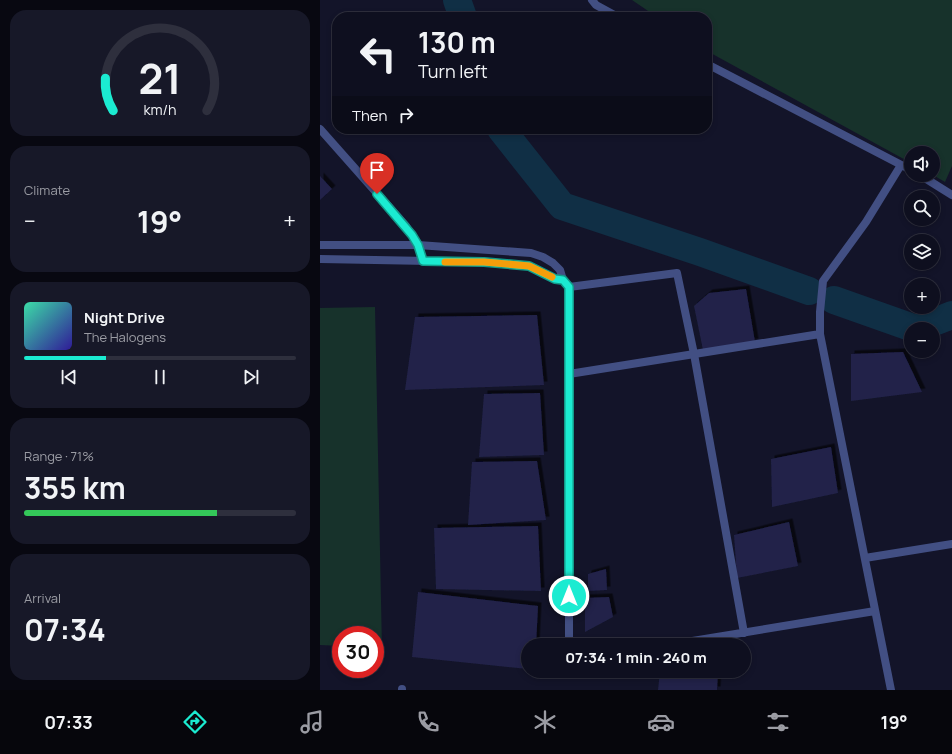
<!DOCTYPE html>
<meta charset="utf-8">
<style>
body{margin:0;font-family:Manrope,sans-serif;background:#171828;color:#f1f3f6;height:100vh;display:flex;flex-direction:column;font-size:15px;white-space:nowrap}
*{box-sizing:border-box;margin:0}
p{font-size:13px;color:#9b9ca4}
.icon{flex:none;width:22px;height:22px;fill:none;stroke:currentColor;stroke-width:2;stroke-linecap:round;stroke-linejoin:round}
.map{position:relative;flex:1;overflow:hidden}
.drawer{display:flex;flex-direction:column;gap:10px;padding:10px;background:#080811;width:320px}
.drawer>*{flex:none}
.top-card{position:absolute;left:12px;top:12px;width:380px;height:122px;border-radius:16px;box-shadow:0 2px 6px #0003,0 0 0 1px #2e2f3d;background:#0e0f1f;color:#f1f3f6;overflow:hidden}
.tools{position:absolute;left:584px;top:146px;display:grid;gap:8px}
.tools a{display:grid;place-items:center;width:36px;height:36px;border-radius:50%;background:#0e0f1f;box-shadow:0 2px 6px #0003,0 0 0 1px #2e2f3d;font-size:20px}
.speed{position:absolute;left:12px;top:626px;display:flex;gap:8px;font-size:20px;font-weight:700;text-align:center}
.speed>*{display:grid;place-content:center;width:52px;height:52px;border-radius:50%;background:#0e0f1f;box-shadow:0 2px 6px #0003,0 0 0 1px #2e2f3d;line-height:1}
.speed .limit{border:6px solid #d22;background:#fff;color:#111}
.pin{position:absolute;display:grid;place-items:center;width:34px;height:34px;color:#fff;margin:-41px -17px;border-radius:50% 50% 50% 0;rotate:-45deg;box-shadow:0 0 4px #0007}
.pin .icon{rotate:45deg}
.me{position:absolute;width:44px;margin:-22px;rotate:0deg;stroke-linejoin:round;filter:drop-shadow(0 0 3px #0008)}
.turn{display:flex;align-items:center;gap:14px;height:84px;padding:0 20px;font-size:18px}
.turn .icon{width:52px;height:52px;stroke-width:2.5}
.turn b{display:block;font-size:28px;line-height:34px}
.then{display:flex;align-items:center;height:38px;padding:0 20px;background:#0003;gap:8px;font-size:15px}
.big{font-size:30px;font-weight:700;line-height:1.1}
.drawer .card{flex:1;display:flex;flex-direction:column;justify-content:center;gap:6px;min-width:0;padding:0 14px;border-radius:16px;background:#171828}
.drawer .dial{align-items:center;gap:0}
.dial svg{height:104px;overflow:visible;fill:none;stroke:#2e2f3d;stroke-width:7;stroke-linecap:round;text-anchor:middle}
.dial text{fill:#f1f3f6;stroke:none}
.song{display:flex;align-items:center;gap:12px}
.cover{width:48px;height:48px;border-radius:6px;background:linear-gradient(135deg,hsl(160 70% 55%),hsl(250 70% 35%))}
.played{height:4px;border-radius:2px;background:linear-gradient(90deg,#1bebd1 30%,#2e2f3d 30%)}
.keys{display:flex;justify-content:space-around;direction:ltr}
.heat{display:flex;justify-content:space-between;align-items:center;font-size:22px;direction:ltr}
.charge{height:6px;border-radius:3px;background:linear-gradient(90deg,#34c759 71%,#2e2f3d 0)}
.trip{position:absolute;left:201px;top:638px;width:230px;height:40px;border-radius:20px;background:#0e0f1f;box-shadow:0 2px 6px #0003,0 0 0 1px #2e2f3d;font-weight:700;line-height:40px;text-align:center}
.tabs{display:flex;height:64px;justify-content:space-around;align-items:center;background:#06060c;color:#9b9ca4}
.tabs .icon{width:28px;height:28px}
.tabs .active{color:#1bebd1}
.tabs b{font-size:18px;color:#f1f3f6}
main{display:flex;flex:1;min-height:0}
.map>svg:first-child{display:block}
.green{fill:#17322b}
.lines{fill:none;stroke-linecap:round;stroke-linejoin:round}
.river{stroke:#102f45;stroke-width:28}
.building{fill:#212248;filter:url(#shadow)}
.minor{stroke:#424f83;stroke-width:8}
.route-casing{stroke:#129988;stroke-width:10}
.route{stroke:#1bebd1;stroke-width:7}
.slow{stroke:#f59e0b;stroke-width:7}
</style>
<main>
<section class="drawer">
<div class="card dial"><svg viewBox="0 0 100 80">
<path d="M14 69A42 42 0 1 1 86 69"/>
<path d="M14 69A42 42 0 0 1 8 44" stroke="#1bebd1"/>
<text x="50" y="56" font-size="32" font-weight="700">21</text>
<text x="50" y="72" font-size="11">km/h</text>
</svg></div>
<div class="card"><p>Climate</p>
<div class="heat"><a>−</a><b class="big">19°</b><a>+</a></div>
</div>
<div class="card">
<div class="song"><i class="cover"></i><div><b>Night Drive</b><p>The Halogens</p></div></div>
<div class="played"></div>
<div class="keys"><svg class="icon" aria-label="previous" viewBox="0 0 24 24"><path d="M18 5L8 12l10 7zM5 5v14"/></svg><svg class="icon" aria-label="pause" viewBox="0 0 24 24"><path d="M8 5v14M16 5v14"/></svg><svg class="icon" aria-label="next" viewBox="0 0 24 24"><path d="M6 5l10 7-10 7zM19 5v14"/></svg></div>
</div>
<div class="card"><p>Range · 71%</p><b class="big">355 km</b><div class="charge"></div></div>
<div class="card"><p>Arrival</p><b class="big">07:34</b></div>
</section>
<div class="map">
<svg width="632" height="690" viewBox="0 0 632 690">
<defs>
<filter id="shadow"><feDropShadow dx="3.5" dy="-3.5" stdDeviation="0" flood-color="#0009"/></filter>
</defs>
<rect width="100%" height="100%" fill="#131429"/>
<path class="green" d="M 312,0 L 632,0 L 632,166 L 625,182 L 613,175 L 613,153 L 591,153 L 591,163 L 387,51 L 387,17 L 337,17 Z
M 55,307 L 62,649 L 55,649 L 55,635 L 21,635 L 21,646 L 0,645 L 0,308 Z"/>
<g class="lines">
<path class="river" d="M 137,0 L 143,17
M 181,129 L 242,206 L 380,252 L 489,291
M 514,300 L 596,329
M 596,329 L 632,315"/>
</g>
<path class="building" d="M 0,176 L 12,189 L 0,200 Z
M 426,289 L 435,342 L 383,350 L 374,306 L 389,293 Z
M 217,315 L 224,385 L 85,390 L 95,317 Z
M 583,352 L 602,392 L 531,401 L 531,354 Z
M 220,393 L 224,455 L 159,457 L 164,394 Z
M 511,447 L 518,493 L 452,507 L 451,459 Z
M 217,461 L 226,520 L 148,525 L 152,462 Z
M 469,522 L 478,566 L 417,578 L 414,535 Z
M 218,526 L 221,591 L 116,589 L 114,528 Z
M 286,569 L 287,590 L 268,591 L 268,574 Z
M 98,592 L 218,606 L 216,645 L 208,645 L 208,669 L 92,657 Z
M 289,597 L 293,617 L 265,632 L 265,598 Z
M 340,671 L 398,671 L 397,690 L 338,690 Z"/>
<g class="lines">
<path class="minor" d="M 272,0 L 276,5 L 298,17
M 387,64 L 591,170
M 0,129 L 86,226 L 98,245 L 103,261
M 600,175 L 632,195
M 0,245 L 98,245 L 211,253 L 223,257 L 233,263 L 240,270 L 243,280 L 249,287 L 249,645
M 0,259 L 164,262 L 209,266 L 235,279 L 243,280
M 249,287 L 357,273 L 374,354 L 424,633
M 249,374 L 500,334
M 545,558 L 632,544
M 348,645 L 555,611
M 82,689 L 82,690
M 571,690 L 500,334 L 500,312 L 503,281 L 546,222 L 581,165"/>
</g>
<g class="lines">
<g class="route-casing">
<path id="route" d="M 57,194 L 92,235 L 98,245 L 103,261 L 164,262 L 209,266 L 235,279 L 243,280 L 249,287 L 249,596"/>
</g>
<use href="#route" class="route"/>
<path class="slow" d="M 125,262 L 164,262 L 209,266 L 232,277"/>
</g>
</svg>
<div class="tools">
<a><svg class="icon" aria-label="sound" viewBox="0 0 24 24"><path d="M4 9h4l5-4v14l-5-4H4zM17 9q2 3 0 6"/></svg></a>
<a><svg class="icon" aria-label="search" viewBox="0 0 24 24"><circle cx="10" cy="10" r="6"/><path d="M15 15l6 6"/></svg></a>
<a><svg class="icon" aria-label="layers" viewBox="0 0 24 24"><path d="M12 4l9 5-9 5-9-5zM3 14l9 5 9-5"/></svg></a>
<a>+</a>
<a>−</a>
</div>
<div class="speed"><div class="limit">30</div></div>
<div class="pin" style="left:57px;top:194px;background:#d93025"><svg class="icon" aria-label="arrive" viewBox="0 0 24 24"><path d="M6 21V4h12l-3 4 3 4H6"/></svg></div>
<svg class="me" style="left:249px;top:596px" viewBox="-20 -20 40 40"><circle r="17" fill="#1bebd1" stroke="#fff" stroke-width="3"/><path d="M0-11L8 9 0 5-8 9z" fill="#fff"/></svg>
<div class="trip">07:34 · 1 min · 240 m</div>
<div class="top-card">
<div class="turn"><svg class="icon" aria-label="left" viewBox="0 0 24 24"><path d="M17 20v-9H6M10 6l-5 5 5 5"/></svg><div><b>130 m</b>Turn left</div></div>
<div class="then">Then<svg class="icon" aria-label="right" viewBox="0 0 24 24"><path d="M7 20v-9h11M14 6l5 5-5 5"/></svg></div>
</div>
</div>
</main>
<nav class="tabs">
<b>07:33</b>
<svg class="icon active" aria-label="directions" viewBox="0 0 24 24"><path d="M12 3l9 9-9 9-9-9zM9 14v-3h6M13 9l2 2-2 2"/></svg>
<svg class="icon" aria-label="music" viewBox="0 0 24 24"><path d="M9 18V5l10-2v13"/><circle cx="6" cy="18" r="3"/><circle cx="16" cy="16" r="3"/></svg>
<svg class="icon" aria-label="phone" viewBox="0 0 24 24"><path d="M5 4h4l2 5-3 2q2 4 5 5l2-3 5 2v4C11 20 4 13 5 4z"/></svg>
<svg class="icon" aria-label="climate" viewBox="0 0 24 24"><path d="M12 3v18M4 7l16 10M4 17L20 7"/></svg>
<svg class="icon" aria-label="car" viewBox="0 0 24 24"><path d="M5 17H2v-5l4-1 3-4h7l3 4 3 1v5h-3M9 17h6M6 11h13"/><circle cx="7" cy="17" r="2"/><circle cx="17" cy="17" r="2"/></svg>
<svg class="icon" aria-label="filters" viewBox="0 0 24 24"><path d="M4 7h16M4 17h16"/><circle cx="9" cy="7" r="2"/><circle cx="15" cy="17" r="2"/></svg>
<b>19°</b>
</nav>
